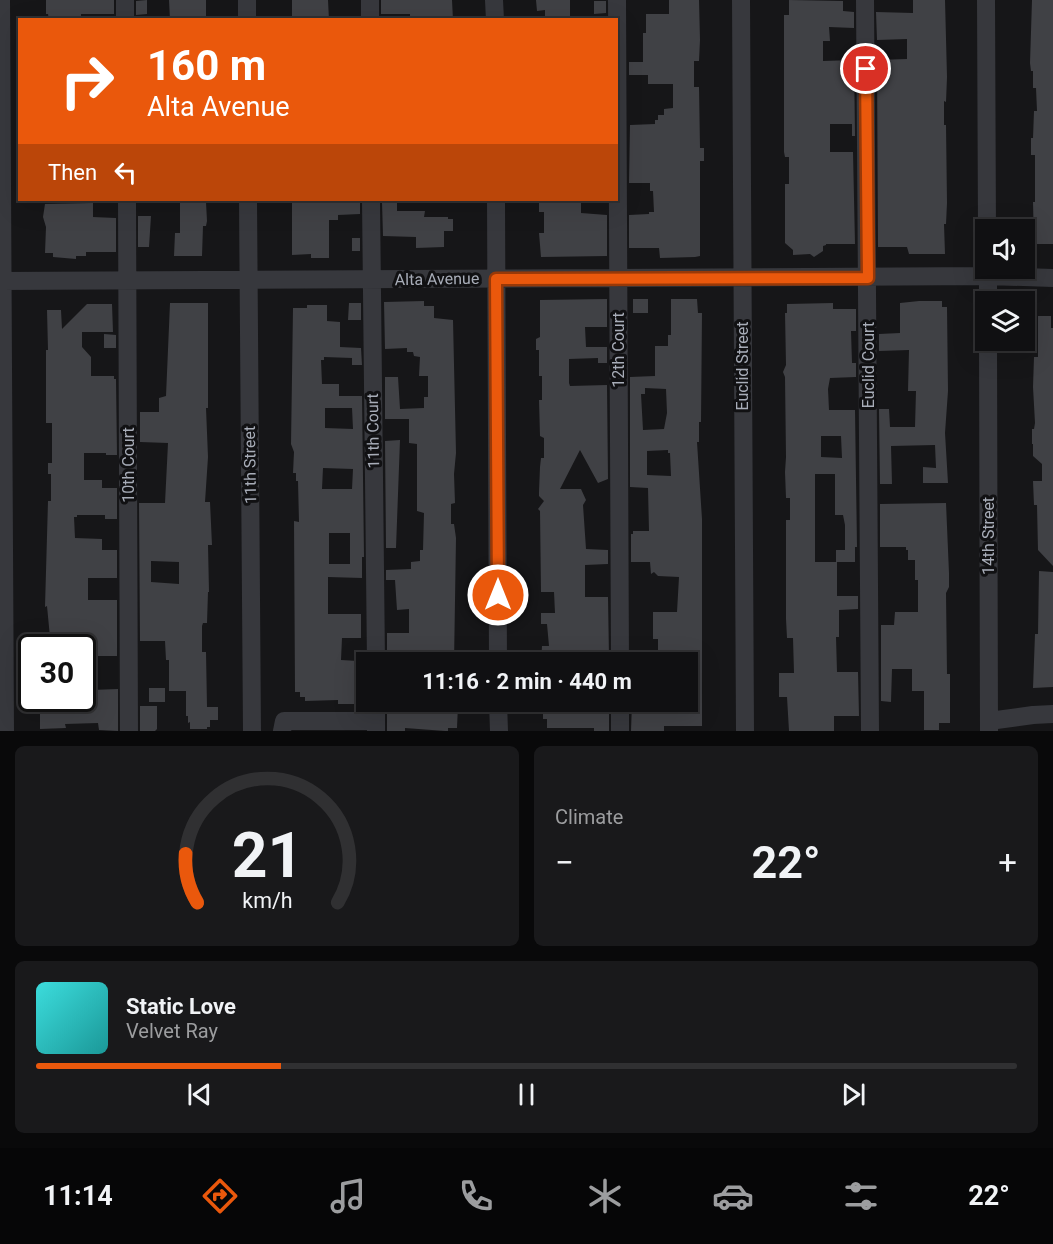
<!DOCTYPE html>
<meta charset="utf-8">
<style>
body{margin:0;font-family:Roboto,sans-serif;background:#19191b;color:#f1f3f6;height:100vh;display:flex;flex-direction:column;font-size:22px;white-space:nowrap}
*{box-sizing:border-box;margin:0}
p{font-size:20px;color:#9c9d9f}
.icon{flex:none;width:33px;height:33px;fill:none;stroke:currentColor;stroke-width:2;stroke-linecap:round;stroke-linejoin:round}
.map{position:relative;height:731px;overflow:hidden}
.side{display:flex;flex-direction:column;gap:15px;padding:15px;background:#09090a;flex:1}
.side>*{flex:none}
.guide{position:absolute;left:18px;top:18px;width:600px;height:183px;border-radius:0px;box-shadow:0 6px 24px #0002,0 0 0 2px #303032;background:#ea580c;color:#fff;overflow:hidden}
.fabs{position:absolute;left:975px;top:219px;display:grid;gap:12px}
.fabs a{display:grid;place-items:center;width:60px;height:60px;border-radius:0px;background:#101012;box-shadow:0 6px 24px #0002,0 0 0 2px #303032;font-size:30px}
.speed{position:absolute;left:18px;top:634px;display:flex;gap:12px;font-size:30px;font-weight:700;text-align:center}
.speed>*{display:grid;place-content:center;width:78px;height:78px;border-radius:50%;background:#101012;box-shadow:0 6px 24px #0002,0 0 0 2px #303032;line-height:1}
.speed .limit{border:3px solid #111;border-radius:9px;background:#fff;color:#111}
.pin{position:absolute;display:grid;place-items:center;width:51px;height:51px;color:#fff;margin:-26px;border:3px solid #fff;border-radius:50%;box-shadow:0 2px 6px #0007}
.me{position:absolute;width:66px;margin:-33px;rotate:0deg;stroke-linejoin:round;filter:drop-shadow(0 0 4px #0008)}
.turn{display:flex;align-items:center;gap:21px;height:126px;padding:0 30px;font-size:27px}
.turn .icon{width:78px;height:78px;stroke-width:2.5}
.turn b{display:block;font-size:42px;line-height:51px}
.then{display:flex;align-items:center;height:57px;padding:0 30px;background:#0003;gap:12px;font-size:22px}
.big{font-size:45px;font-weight:700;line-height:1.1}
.side .card{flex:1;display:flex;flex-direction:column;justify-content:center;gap:9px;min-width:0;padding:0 21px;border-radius:9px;background:#19191b}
.side .dial{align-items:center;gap:0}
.dial svg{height:156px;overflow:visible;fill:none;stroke:#303032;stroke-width:7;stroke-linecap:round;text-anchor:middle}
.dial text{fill:#f1f3f6;stroke:none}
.song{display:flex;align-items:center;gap:18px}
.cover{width:72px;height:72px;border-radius:9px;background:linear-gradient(135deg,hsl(180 70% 55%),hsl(180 70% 35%))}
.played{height:6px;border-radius:3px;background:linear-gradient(90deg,#ea580c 25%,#303032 25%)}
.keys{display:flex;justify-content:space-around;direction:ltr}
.heat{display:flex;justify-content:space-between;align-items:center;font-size:33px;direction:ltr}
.side .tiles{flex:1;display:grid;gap:15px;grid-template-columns:1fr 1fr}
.card:last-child{grid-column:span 2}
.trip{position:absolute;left:356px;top:652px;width:342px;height:60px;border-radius:0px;background:#101012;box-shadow:0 6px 24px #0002,0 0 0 2px #303032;font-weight:700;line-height:60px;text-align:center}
.dock{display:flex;height:96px;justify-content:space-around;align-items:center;background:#060607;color:#9c9d9f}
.dock .icon{width:42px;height:42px}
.dock .on{color:#ea580c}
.dock b{font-size:27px;color:#f1f3f6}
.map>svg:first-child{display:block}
.building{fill:#404145;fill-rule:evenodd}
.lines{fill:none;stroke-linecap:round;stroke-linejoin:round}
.minor{stroke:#37383d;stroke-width:18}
.route-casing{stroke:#983908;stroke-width:15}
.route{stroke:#ea580c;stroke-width:10}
.labels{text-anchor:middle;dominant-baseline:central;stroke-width:6;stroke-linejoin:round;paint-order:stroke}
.street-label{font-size:16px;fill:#a8adb8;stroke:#111113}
</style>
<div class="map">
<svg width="1053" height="731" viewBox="0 0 1053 731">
<rect width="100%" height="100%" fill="#161618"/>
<path class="building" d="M 46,0 L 114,0 L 114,14 L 81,14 L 81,20 L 49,20 L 48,14 L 46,14 Z
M 147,0 L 147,14 L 136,15 L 136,1 Z
M 169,0 L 206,0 L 206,20 L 170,20 Z
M 292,0 L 328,0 L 329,20 L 292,20 Z
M 381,0 L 452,0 L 453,20 L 410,20 L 410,14 L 381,14 Z
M 536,0 L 570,0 L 570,20 L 545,20 L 545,10 L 537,11 Z
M 669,0 L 699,0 L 700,40 L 699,61 L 694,61 L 694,87 L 699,87 L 700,148 L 704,148 L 704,161 L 700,161 L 700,256 L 695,257 L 660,258 L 659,248 L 629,248 L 629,215 L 649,214 L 649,212 L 654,212 L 653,191 L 650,191 L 650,183 L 629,183 L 630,125 L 655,124 L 655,120 L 658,120 L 658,115 L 664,115 L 664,109 L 673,108 L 673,84 L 648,84 L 648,75 L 629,75 L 629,62 L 643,62 L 643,33 L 646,33 L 646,14 L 669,14 Z
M 789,0 L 843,1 L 843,11 L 854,12 L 854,28 L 829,27 L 830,41 L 823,41 L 823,61 L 854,60 L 855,136 L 852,136 L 852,124 L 830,124 L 830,152 L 853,152 L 855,244 L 826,244 L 826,245 L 823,246 L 823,251 L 814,257 L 810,254 L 793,255 L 793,250 L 785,243 L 785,184 L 789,184 L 789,157 L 785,157 L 784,152 L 784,15 L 789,15 Z
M 913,0 L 945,0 L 947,77 L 946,102 L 944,101 L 944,125 L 946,125 L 947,203 L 946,224 L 944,224 L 945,254 L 909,254 L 907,247 L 878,247 L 877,60 L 907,59 L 907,39 L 877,40 L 876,12 L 913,13 Z
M 1032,0 L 1053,0 L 1053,244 L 1034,244 L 1033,202 L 1035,202 L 1035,155 L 1031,155 L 1031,138 L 1033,138 L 1034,111 L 1037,111 L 1036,88 L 1033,88 L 1033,71 L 1031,71 L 1030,63 Z
M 594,1 L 606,1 L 606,13 L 594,14 Z
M 348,200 L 360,200 L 360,214 L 338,215 L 338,220 L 329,220 L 329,258 L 311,258 L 311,254 L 292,255 L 292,203 L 344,202 Z
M 539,201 L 581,201 L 581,213 L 607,215 L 607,256 L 541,257 L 539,233 L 544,233 L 544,212 L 539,212 Z
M 180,202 L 206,202 L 207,221 L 206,226 L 203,226 L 202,256 L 174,256 L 175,233 L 180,233 Z
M 382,202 L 397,202 L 397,211 L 425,211 L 424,217 L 448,217 L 448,219 L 453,219 L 453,231 L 444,231 L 444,247 L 416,248 L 416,237 L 383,236 Z
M 93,203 L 93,217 L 116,218 L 116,252 L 86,252 L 86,256 L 76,256 L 76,259 L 53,257 L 53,253 L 45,253 L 46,227 L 43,217 L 45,204 Z
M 138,216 L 151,216 L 149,247 L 138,247 Z
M 352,238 L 360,238 L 360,251 L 352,251 Z
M 607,299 L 607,327 L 585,327 L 586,347 L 607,347 L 607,363 L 598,363 L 598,358 L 569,359 L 569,383 L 570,386 L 607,385 L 608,479 L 598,483 L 580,450 L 560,489 L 581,489 L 586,500 L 583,505 L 586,549 L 608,550 L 608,564 L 585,565 L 585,597 L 608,597 L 609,657 L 572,660 L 573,663 L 541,663 L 542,646 L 549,646 L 547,624 L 541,624 L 541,613 L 555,613 L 554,592 L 541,592 L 540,511 L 538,509 L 544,501 L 539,496 L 539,492 L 540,467 L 541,458 L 544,458 L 544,438 L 540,436 L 539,400 L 542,400 L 542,376 L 539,376 L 539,350 L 536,350 L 536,339 L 540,337 L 540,300 Z
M 633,299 L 648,299 L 648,313 L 633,313 Z
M 671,299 L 697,299 L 698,313 L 702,313 L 701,422 L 699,422 L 699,442 L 697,442 L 702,519 L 702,726 L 664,726 L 664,731 L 631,731 L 632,702 L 687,705 L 687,663 L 658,663 L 658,639 L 653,639 L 653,612 L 677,612 L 679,577 L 658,576 L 654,572 L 651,574 L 650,562 L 631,562 L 631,534 L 633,534 L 633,531 L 649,531 L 648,488 L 630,487 L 630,377 L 655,376 L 655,346 L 668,346 L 668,335 L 671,335 ZM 645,388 L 666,389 L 667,413 L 664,429 L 643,430 L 641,394 L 645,394 ZM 668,450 L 668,453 L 670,453 L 671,476 L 647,475 L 647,451 Z
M 424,301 L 424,306 L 434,306 L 434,318 L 453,320 L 456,453 L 454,474 L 455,503 L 451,504 L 451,524 L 454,524 L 456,538 L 454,663 L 420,663 L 420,657 L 387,656 L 387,633 L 409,633 L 409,609 L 397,610 L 395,580 L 386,580 L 386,570 L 411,569 L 411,562 L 420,561 L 420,550 L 423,550 L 424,513 L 417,511 L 417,444 L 409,443 L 409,419 L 385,419 L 385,377 L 398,377 L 400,409 L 424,408 L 424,397 L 428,397 L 428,376 L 419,376 L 420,357 L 414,356 L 413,352 L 407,352 L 407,348 L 385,349 L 384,302 Z
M 919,301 L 942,301 L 942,307 L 947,307 L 948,391 L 945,433 L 948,483 L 923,483 L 923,467 L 936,468 L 935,445 L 891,446 L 892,484 L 880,484 L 879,409 L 889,409 L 890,427 L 915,427 L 916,391 L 908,391 L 909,350 L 879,351 L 879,334 L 900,333 L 900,303 Z
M 170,303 L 208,303 L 208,408 L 206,408 L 208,457 L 205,502 L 210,502 L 212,545 L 208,545 L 209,592 L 208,592 L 207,623 L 203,623 L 202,626 L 202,652 L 206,652 L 207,707 L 218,707 L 218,720 L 210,720 L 210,727 L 207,727 L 207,729 L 190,729 L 190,722 L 188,723 L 188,716 L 186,716 L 186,691 L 169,691 L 169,660 L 166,660 L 165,641 L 140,641 L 139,503 L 165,503 L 168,443 L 140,442 L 140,412 L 159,412 L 159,398 L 166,396 ZM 151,561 L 179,562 L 179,584 L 151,582 Z
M 349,303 L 361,303 L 361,320 L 348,320 Z
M 833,303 L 833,309 L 856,309 L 856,331 L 851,331 L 852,363 L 856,363 L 856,377 L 830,378 L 828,389 L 829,410 L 855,410 L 857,547 L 855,547 L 855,562 L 837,562 L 837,596 L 858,596 L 858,609 L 839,610 L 839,637 L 836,637 L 837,672 L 858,672 L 859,716 L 834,716 L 834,731 L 789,731 L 787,697 L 779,697 L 779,673 L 794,673 L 793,638 L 787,638 L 786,619 L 786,520 L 790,520 L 790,498 L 786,498 L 785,472 L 786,457 L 785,377 L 783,372 L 786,365 L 785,313 L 787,313 L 787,304 ZM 821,436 L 841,436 L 842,458 L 821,457 ZM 815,474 L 835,474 L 835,515 L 843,515 L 845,525 L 845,550 L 836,550 L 836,562 L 815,562 Z
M 87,304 L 112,304 L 113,332 L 82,332 L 82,347 L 91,357 L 91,376 L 114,376 L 114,379 L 116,379 L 117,455 L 106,455 L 106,453 L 84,453 L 84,480 L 102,480 L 102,488 L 117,488 L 117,519 L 105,519 L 105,515 L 77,515 L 77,517 L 74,517 L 75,538 L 102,539 L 102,550 L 117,550 L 117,578 L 88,578 L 88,600 L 117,600 L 117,656 L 95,656 L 91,690 L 118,689 L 118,731 L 99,730 L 98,723 L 65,724 L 66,728 L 40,729 L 40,708 L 48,708 L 48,699 L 82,699 L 82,648 L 51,648 L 47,606 L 45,607 L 48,501 L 51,501 L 51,474 L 48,474 L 48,463 L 52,463 L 52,423 L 46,423 L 46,350 L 48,350 L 47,310 L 61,310 L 62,329 Z
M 307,305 L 327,305 L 327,321 L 340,322 L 340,347 L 361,348 L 362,365 L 352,365 L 352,358 L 324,357 L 324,360 L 321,360 L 322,384 L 339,384 L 339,396 L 362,396 L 364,557 L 362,557 L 362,578 L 328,577 L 328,614 L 361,614 L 361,638 L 342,638 L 341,660 L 358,661 L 358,704 L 338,704 L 338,700 L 305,701 L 305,697 L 300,697 L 300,692 L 295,692 L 294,521 L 299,522 L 298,481 L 296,481 L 296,473 L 293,473 L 294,452 L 291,444 L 293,308 L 307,308 ZM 325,408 L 352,408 L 353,429 L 325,428 ZM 323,468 L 353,469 L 352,489 L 322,489 ZM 329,533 L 350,533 L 350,564 L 329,564 Z
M 1038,316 L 1051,316 L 1051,328 L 1053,328 L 1053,566 L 1038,550 L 1037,505 L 1034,505 L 1033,481 L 1042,481 L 1042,464 L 1033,456 L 1033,444 L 1032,444 L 1032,429 L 1034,429 L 1035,423 L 1033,387 L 1034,357 L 1038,357 Z
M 104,334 L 116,335 L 116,348 L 104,348 Z
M 400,440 L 396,548 L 386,548 L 385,441 Z
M 946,503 L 949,573 L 949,587 L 946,593 L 947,674 L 950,674 L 950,723 L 939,723 L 939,730 L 924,730 L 924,691 L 912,691 L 912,669 L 892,669 L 891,702 L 881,701 L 881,625 L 894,625 L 895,612 L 918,612 L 918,580 L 915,580 L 915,560 L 908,560 L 908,550 L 906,550 L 906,547 L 880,547 L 880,504 Z
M 1039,571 L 1053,572 L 1053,687 L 1033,688 L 1035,634 L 1038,634 Z
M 149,688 L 165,688 L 165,702 L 149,702 Z
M 405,702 L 416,702 L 416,705 L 458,705 L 457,728 L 448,728 L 448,731 L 445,731 L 405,728 L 405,731 L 387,731 L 387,706 L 405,706 Z
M 594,703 L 609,703 L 609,731 L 594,731 L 594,728 L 547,728 L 547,719 L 543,719 L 543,705 L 594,705 Z
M 140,706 L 157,706 L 157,729 L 155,731 L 140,731 Z"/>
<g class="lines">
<path class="minor" d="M 1,0 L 5,731
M 125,0 L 125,20
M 247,0 L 247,20
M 370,0 L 370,20
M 494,0 L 495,20
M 617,0 L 620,663
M 741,0 L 745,731
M 865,0 L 870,731
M 986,0 L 987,230
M 127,200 L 129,731
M 248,200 L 252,731
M 371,200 L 376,663
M 496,200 L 498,663
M 988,268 L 988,302
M 0,281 L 988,276 L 1053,278
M 988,340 L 989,731
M 376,702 L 376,731
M 498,702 L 499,731
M 620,702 L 620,731
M 989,721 L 1033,715 L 1053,714
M 282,731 L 284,721 L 376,721"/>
</g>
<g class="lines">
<g class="route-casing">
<path id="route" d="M 498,595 L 496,279 L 868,278 L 866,69"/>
</g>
<use href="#route" class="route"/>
</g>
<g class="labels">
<g class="street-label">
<text transform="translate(437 279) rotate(-1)">Alta Avenue</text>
<text transform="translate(618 350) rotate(-90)">12th Court</text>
<text transform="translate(868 365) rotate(-90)">Euclid Court</text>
<text transform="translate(742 366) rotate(-90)">Euclid Street</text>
<text transform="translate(373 431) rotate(-91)">11th Court</text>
<text transform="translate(128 465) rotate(-90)">10th Court</text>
<text transform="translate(250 465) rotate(-91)">11th Street</text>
<text transform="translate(988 536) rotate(-90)">14th Street</text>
</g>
</g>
</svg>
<div class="fabs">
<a><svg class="icon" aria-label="sound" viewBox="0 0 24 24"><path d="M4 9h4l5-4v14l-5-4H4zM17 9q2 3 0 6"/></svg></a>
<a><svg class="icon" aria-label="layers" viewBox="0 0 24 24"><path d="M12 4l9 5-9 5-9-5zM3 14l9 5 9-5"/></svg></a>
</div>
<div class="speed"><div class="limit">30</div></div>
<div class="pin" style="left:866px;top:69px;background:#d93025"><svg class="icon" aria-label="arrive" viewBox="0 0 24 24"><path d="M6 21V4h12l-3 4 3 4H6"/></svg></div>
<svg class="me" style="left:498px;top:595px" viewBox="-20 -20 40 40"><circle r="17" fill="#ea580c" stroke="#fff" stroke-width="3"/><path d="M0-11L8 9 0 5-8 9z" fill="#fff"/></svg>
<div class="trip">11:16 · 2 min · 440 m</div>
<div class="guide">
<div class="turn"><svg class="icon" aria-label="right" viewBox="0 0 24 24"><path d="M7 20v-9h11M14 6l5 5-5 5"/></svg><div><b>160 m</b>Alta Avenue</div></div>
<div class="then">Then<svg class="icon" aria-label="left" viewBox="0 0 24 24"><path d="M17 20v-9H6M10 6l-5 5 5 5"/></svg></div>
</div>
</div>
<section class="side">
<div class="tiles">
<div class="card dial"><svg viewBox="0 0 100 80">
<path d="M14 69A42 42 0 1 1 86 69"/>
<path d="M14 69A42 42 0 0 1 8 44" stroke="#ea580c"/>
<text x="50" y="56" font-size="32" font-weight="700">21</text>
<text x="50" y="72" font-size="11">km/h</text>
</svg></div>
<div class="card"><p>Climate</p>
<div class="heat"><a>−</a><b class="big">22°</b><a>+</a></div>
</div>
<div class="card">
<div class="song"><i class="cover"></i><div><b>Static Love</b><p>Velvet Ray</p></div></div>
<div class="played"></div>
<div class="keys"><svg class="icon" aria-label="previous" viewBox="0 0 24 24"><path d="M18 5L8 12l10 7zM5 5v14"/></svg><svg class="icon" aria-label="pause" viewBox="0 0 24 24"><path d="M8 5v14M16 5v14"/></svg><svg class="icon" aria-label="next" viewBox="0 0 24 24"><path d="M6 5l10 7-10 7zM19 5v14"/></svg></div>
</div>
</div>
</section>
<nav class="dock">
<b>11:14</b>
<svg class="icon on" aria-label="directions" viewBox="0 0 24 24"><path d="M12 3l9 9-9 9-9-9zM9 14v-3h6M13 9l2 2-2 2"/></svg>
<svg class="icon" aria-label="music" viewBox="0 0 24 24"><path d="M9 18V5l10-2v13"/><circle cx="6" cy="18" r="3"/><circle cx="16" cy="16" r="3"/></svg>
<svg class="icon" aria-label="phone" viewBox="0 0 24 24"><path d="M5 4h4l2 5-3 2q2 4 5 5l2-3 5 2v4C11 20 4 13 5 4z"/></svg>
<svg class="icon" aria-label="climate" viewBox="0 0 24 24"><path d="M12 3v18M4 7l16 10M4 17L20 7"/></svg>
<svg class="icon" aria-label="car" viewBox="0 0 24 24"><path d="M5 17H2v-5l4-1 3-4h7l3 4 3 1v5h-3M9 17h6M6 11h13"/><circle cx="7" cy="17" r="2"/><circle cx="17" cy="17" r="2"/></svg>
<svg class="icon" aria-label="filters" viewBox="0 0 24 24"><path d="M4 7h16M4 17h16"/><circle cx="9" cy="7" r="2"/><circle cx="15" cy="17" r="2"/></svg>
<b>22°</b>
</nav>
